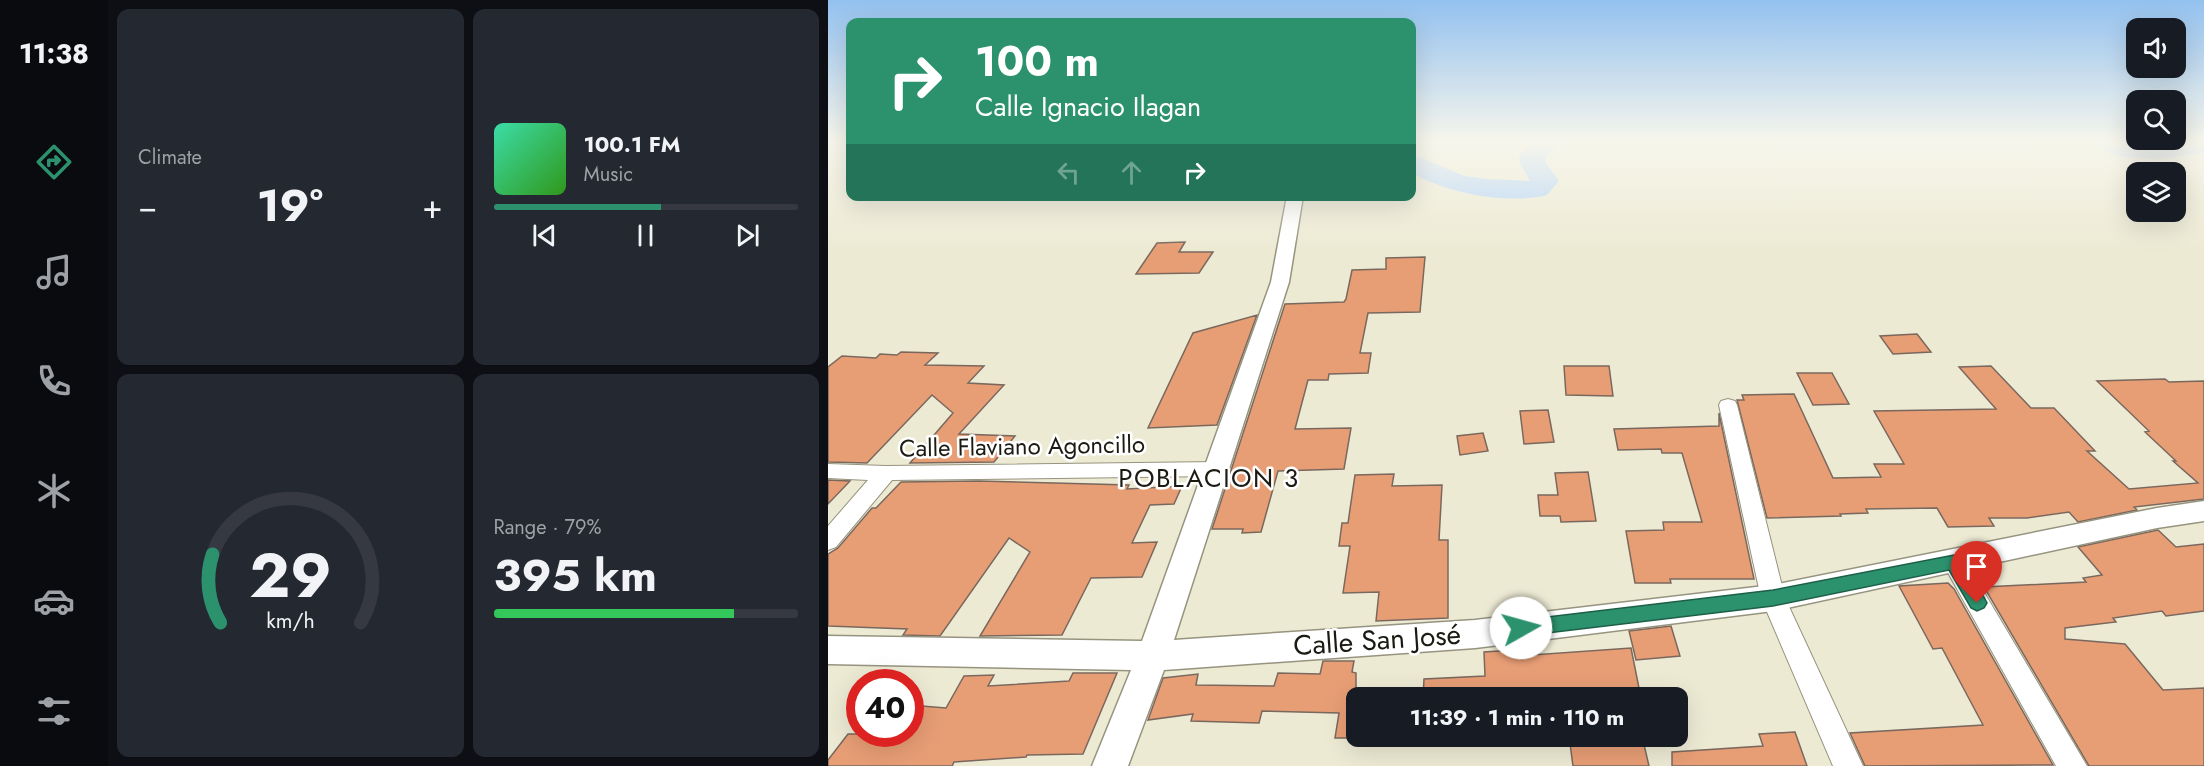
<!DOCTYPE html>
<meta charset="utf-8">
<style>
body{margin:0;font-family:Jost,sans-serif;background:#242831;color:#f1f3f6;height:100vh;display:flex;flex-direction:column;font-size:22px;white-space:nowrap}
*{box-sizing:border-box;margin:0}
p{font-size:20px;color:#9ea1a6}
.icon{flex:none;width:33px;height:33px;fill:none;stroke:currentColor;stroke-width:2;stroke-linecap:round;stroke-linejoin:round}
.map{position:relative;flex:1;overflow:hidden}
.details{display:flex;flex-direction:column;gap:9px;padding:9px;background:#0d0f14;width:720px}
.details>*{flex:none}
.hud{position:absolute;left:18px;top:18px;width:570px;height:183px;border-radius:12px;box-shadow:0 6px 24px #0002;background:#2c926e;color:#fff;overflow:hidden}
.tools{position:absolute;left:1298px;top:18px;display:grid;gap:12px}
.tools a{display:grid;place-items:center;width:60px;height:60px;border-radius:12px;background:#171b24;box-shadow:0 6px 24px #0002;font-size:30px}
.speed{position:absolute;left:18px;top:669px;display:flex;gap:12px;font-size:30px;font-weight:700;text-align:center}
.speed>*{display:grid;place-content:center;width:78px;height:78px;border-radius:50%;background:#171b24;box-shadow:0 6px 24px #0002;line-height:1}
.speed .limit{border:9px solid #d22;background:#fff;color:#111}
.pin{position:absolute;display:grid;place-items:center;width:51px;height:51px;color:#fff;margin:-62px -26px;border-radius:50% 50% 50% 0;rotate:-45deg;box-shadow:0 0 6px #0007}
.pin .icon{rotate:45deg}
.me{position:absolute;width:66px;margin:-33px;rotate:83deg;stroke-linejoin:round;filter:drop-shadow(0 0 4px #0008)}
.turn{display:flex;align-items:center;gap:21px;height:126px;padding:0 30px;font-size:27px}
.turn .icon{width:78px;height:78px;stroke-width:2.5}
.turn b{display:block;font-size:42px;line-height:51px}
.lanes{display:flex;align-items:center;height:57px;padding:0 30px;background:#0003;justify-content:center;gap:30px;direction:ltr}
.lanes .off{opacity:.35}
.big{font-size:45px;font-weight:700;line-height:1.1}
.details .widget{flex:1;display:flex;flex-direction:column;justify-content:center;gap:9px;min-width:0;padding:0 21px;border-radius:12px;background:#242831}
.details .dial{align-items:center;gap:0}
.dial svg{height:156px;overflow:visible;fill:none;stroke:#363941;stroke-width:7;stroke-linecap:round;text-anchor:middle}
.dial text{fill:#f1f3f6;stroke:none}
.song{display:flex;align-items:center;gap:18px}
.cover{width:72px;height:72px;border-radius:9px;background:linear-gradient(135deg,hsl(160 70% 55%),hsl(110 70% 35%))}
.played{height:6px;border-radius:3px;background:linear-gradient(90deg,#2c926e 55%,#363941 55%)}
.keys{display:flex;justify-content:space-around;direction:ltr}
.heat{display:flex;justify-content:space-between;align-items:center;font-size:33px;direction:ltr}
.charge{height:9px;border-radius:4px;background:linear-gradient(90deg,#34c759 79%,#363941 0)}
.details .tiles{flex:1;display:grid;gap:9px;grid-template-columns:repeat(2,1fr)}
.trip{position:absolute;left:518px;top:687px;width:342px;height:60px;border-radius:12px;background:#171b24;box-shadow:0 6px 24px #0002;font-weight:700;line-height:60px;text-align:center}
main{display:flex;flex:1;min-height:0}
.dock{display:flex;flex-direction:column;width:108px;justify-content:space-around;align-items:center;background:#090b0e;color:#9ea1a6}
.dock .icon{width:42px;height:42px}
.dock .current{color:#2c926e}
.dock b{font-size:27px;color:#f1f3f6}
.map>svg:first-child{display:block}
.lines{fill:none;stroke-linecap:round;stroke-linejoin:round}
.river{fill:#b3d4f9;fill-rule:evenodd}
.building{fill:#e89e75;stroke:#7a685e;stroke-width:1.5}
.minor-casing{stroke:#96937f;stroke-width:2}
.tertiary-casing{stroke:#96937f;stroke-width:3}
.minor{fill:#fff;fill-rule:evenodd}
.tertiary{fill:#fff;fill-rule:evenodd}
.route{fill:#2c926e;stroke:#1d5f48;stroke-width:1.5}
.labels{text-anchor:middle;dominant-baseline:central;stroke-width:5;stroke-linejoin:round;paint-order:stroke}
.street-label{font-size:24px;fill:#1b1a13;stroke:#fff}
.neighbourhood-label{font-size:26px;letter-spacing:1.5px;fill:#1b1a13;stroke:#fff}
.near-street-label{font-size:28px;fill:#1b1a13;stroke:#fff}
</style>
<main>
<nav class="dock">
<b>11:38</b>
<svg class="icon current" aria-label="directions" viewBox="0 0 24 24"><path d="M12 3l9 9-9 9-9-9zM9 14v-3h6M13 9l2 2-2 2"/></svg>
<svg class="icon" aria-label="music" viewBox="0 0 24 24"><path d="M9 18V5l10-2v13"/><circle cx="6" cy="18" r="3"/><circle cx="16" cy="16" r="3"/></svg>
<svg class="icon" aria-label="phone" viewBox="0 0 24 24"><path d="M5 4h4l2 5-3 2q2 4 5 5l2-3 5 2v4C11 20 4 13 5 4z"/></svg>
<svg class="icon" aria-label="climate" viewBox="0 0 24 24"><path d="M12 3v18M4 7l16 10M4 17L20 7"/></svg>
<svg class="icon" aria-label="car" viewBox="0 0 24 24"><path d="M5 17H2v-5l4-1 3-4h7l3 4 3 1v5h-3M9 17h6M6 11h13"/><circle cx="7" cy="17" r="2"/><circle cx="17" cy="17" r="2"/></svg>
<svg class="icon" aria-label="filters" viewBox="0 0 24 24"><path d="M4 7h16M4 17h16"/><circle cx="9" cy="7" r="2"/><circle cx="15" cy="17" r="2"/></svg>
</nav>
<section class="details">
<div class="tiles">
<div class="widget"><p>Climate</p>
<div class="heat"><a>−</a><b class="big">19°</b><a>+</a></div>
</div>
<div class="widget">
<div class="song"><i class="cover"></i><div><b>100.1 FM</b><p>Music</p></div></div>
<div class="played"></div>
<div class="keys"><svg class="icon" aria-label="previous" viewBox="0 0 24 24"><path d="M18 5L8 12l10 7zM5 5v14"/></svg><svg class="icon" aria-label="pause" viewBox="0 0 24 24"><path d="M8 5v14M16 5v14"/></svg><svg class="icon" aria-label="next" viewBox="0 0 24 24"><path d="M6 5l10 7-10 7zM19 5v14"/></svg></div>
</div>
<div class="widget dial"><svg viewBox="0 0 100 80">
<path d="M14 69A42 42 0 1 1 86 69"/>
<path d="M14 69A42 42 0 0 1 10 34" stroke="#2c926e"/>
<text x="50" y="56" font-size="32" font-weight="700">29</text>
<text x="50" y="72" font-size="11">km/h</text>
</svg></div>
<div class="widget"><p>Range · 79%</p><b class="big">395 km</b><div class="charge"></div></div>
</div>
</section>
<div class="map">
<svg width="1376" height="766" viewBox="0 0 1376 766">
<rect width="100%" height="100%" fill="#edead4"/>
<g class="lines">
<path class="river" d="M 706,141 L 733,141 L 717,158 L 718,163 L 731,181 L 719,195 C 679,205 619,193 584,173 L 584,154 L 636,176 L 659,179 L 702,181 L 692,163 L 691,156 Z
M 1264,141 L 1376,141 L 1376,153 C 1349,156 1281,167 1264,141 Z"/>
</g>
<path class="building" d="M 357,242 L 351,252 L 385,252 L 371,273 L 308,274 L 329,243 Z
M 597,257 L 592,312 L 540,313 L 532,353 L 543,353 L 540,373 L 501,374 L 500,380 L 480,380 L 467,429 L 523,428 L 516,469 L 450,471 L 433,532 L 414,533 L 415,529 L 384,529 L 457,304 L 516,302 L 518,299 L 524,270 L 558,269 L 558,258 Z
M 429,315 L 389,425 L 320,428 L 365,333 Z
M 1089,334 L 1103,352 L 1065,354 L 1052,336 Z
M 73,352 L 110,353 L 97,365 L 156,366 L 140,383 L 176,385 L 131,434 L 187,436 L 166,462 L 82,463 L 125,413 L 104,395 L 39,463 L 0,462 L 0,367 L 14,356 L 48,358 L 52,354 L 69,355 Z
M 736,366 L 781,366 L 785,396 L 738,395 Z
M 1163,366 L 1203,408 L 1226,408 L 1267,451 L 1259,451 L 1301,489 L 1370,483 L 1345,461 L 1348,461 L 1317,432 L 1321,431 L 1269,381 L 1337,379 L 1341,382 L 1376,381 L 1376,499 L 1306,507 L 1309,510 L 1250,522 L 1241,512 L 1199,518 L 1161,518 L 1166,526 L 1120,527 L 1109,508 L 1038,509 L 1040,513 L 1012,514 L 1013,516 L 939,518 L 909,400 L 916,400 L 914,395 L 966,394 L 1005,478 L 1053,477 L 1046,464 L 1076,464 L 1046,411 L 1168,409 L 1131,367 Z
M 969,373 L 1004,373 L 1021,404 L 985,405 Z
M 720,410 L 726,442 L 696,444 L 692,411 Z
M 891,413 L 926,579 L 842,579 L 843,583 L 807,583 L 798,531 L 836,530 L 835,522 L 874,522 L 854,453 L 834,453 L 833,449 L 790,450 L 786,429 L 891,426 Z
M 655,433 L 660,451 L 632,455 L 629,436 Z
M 760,472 L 768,521 L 733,522 L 732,516 L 712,516 L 710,495 L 730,495 L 727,473 Z
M 566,474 L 564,486 L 614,485 L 611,540 L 620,540 L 620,618 L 548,621 L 551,592 L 515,593 L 522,546 L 511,546 L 514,523 L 520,523 L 527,475 Z
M 0,480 L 22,481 L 0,504 Z
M 151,481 L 301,485 L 299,489 L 354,486 L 346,504 L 322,505 L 304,543 L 329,542 L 314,577 L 263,578 L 234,635 L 152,636 L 202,552 L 181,538 L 112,636 L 75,635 L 79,629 L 0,626 L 0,554 L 10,548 L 44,508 L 48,508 L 73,482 Z
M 1330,530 L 1348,547 L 1376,544 L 1376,611 L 1338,616 L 1334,611 L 1285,618 L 1288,622 L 1237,628 L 1237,639 L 1297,644 L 1335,690 L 1376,688 L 1376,766 L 1261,766 L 1156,587 L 1258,582 L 1255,578 L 1274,575 L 1250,547 Z
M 1120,583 L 1126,589 L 1225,765 L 1037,766 L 1022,733 L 1155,725 L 1114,648 L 1105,649 L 1071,586 Z
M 843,626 L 852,656 L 808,660 L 801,631 Z
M 803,648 L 813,698 L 732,698 L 731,690 L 639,695 L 639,698 L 595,698 L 596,679 L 657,676 L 656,652 L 703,649 L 704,655 Z
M 495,661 L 526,661 L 524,672 L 528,673 L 528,738 L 507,738 L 511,713 L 434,711 L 431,723 L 363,721 L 365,714 L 320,720 L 335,678 L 370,674 L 368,685 L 446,686 L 450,673 L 492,674 Z
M 245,673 L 289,673 L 255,754 L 199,755 L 198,757 L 126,762 L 124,766 L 0,766 L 0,760 L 20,734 L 82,734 L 82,705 L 118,708 L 136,676 L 166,675 L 160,686 L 241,681 Z
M 967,732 L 979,766 L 844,766 L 844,752 L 935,746 L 931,734 Z
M 741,736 L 814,736 L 821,766 L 745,766 Z"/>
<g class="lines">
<g class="minor-casing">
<path id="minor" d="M 900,399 L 907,401 L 909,405 L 957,598 L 1035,766 L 1005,766 L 933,598 L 891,405 L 893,401 Z
M 389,462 L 396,464 L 399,469 L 396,474 L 389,476 L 64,480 L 8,547 L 0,550 L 0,526 L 40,480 L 0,478 L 0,464 L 58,466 Z
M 1126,553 L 1134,555 L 1259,766 L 1228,766 L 1114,562 L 1118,555 Z"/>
</g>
<g class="tertiary-casing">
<path id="tertiary" d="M 459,196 L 475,196 L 461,282 L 346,640 L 647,620 L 945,585 L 1329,508 L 1376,501 L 1376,521 L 1329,528 L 945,611 L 647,648 L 336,670 L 300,766 L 264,766 L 303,670 L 0,664 L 0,636 L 314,641 L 443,282 Z"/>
</g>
<use href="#minor" class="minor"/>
<use href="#tertiary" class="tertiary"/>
</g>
<linearGradient id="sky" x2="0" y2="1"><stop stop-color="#93c1ef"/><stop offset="0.57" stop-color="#f7f6ec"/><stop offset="1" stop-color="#f7f6ec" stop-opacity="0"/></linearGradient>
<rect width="1376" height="248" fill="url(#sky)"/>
<path class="route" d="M 1126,555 L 1132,557 L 1156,597 L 1159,603 L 1156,608 L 1149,611 L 1143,608 L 1121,570 L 945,606 L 693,636 L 686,634 L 683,628 L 686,622 L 693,620 L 945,590 Z"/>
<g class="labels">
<g class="street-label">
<text transform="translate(194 446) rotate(-1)">Calle Flaviano Agoncillo</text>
</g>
<g class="neighbourhood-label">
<text x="381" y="478">POBLACION 3</text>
</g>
<g class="near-street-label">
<text transform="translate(549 640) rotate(-4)">Calle San José</text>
</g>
</g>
</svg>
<div class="tools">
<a><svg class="icon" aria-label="sound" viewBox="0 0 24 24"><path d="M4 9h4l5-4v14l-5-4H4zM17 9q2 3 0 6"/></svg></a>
<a><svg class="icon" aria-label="search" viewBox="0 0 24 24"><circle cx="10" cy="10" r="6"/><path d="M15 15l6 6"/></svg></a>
<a><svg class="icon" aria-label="layers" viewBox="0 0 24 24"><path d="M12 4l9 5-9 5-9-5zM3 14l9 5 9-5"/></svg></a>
</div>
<div class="speed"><div class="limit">40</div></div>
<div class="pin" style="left:1149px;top:603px;background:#d93025"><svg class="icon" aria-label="arrive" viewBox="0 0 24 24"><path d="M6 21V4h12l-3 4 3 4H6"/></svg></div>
<svg class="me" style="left:693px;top:628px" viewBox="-20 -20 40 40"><circle r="19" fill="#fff"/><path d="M0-13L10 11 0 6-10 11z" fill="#2c926e"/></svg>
<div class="trip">11:39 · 1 min · 110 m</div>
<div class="hud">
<div class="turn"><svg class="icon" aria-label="right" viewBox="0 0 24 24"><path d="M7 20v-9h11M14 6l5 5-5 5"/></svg><div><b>100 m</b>Calle Ignacio Ilagan</div></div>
<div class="lanes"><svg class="icon off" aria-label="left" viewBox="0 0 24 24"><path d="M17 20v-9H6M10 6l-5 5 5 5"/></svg><svg class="icon off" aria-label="ahead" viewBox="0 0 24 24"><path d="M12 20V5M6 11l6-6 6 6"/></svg><svg class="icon" aria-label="right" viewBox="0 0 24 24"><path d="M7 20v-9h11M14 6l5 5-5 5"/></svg></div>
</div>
</div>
</main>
